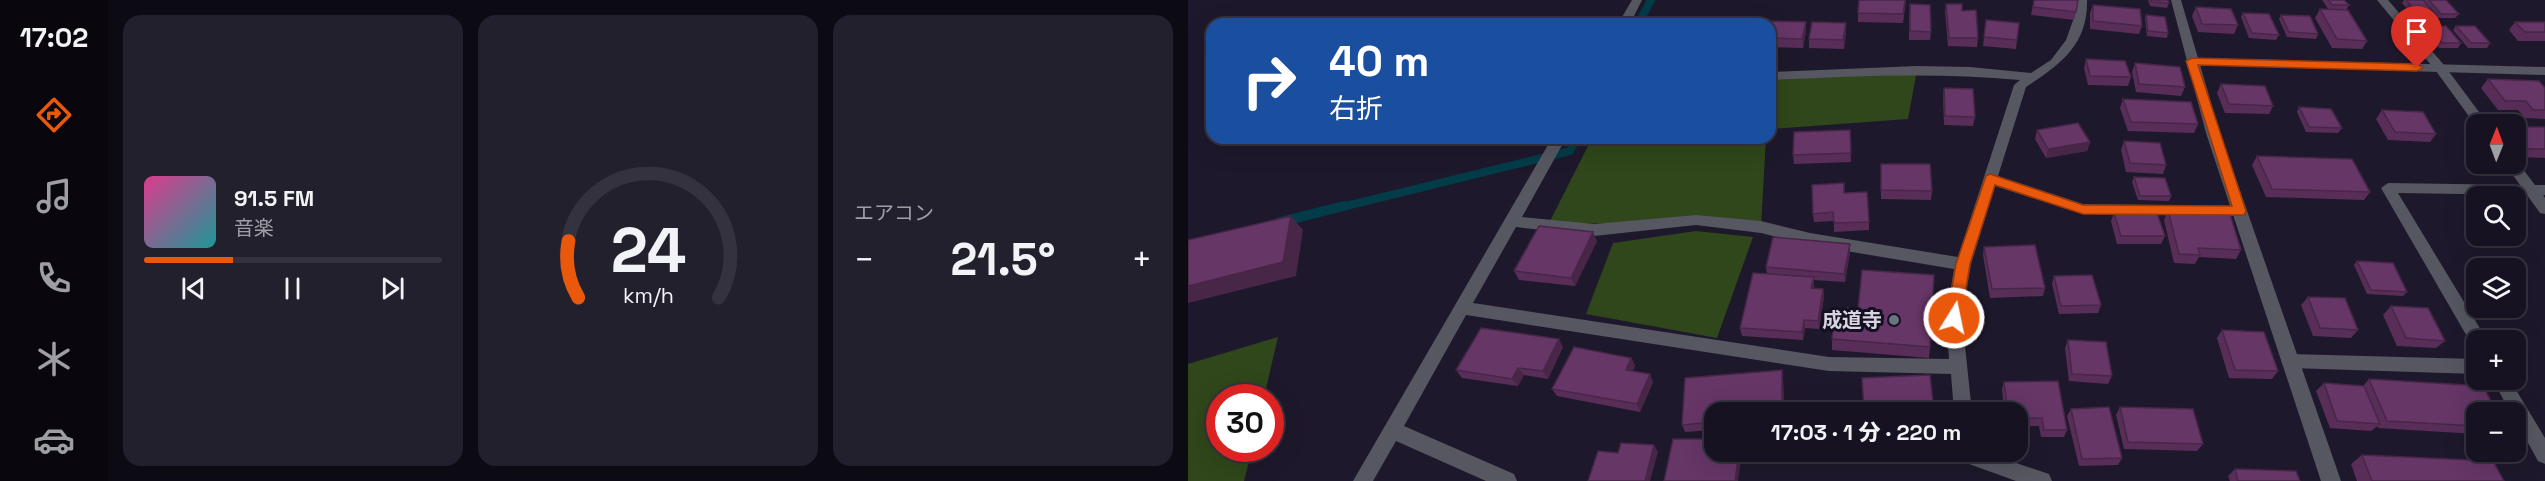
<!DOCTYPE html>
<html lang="ja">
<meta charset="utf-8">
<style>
body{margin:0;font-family:"Space Grotesk","Noto Sans JP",sans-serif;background:#23202e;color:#f1f3f6;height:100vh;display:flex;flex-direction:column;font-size:22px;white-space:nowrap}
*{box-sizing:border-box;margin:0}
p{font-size:20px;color:#9e9ea5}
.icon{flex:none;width:33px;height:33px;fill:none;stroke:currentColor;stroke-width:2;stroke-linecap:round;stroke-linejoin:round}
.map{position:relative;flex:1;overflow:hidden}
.drawer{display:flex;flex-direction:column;gap:15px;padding:15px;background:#0c0a12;width:1080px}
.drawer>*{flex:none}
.banner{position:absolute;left:18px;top:18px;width:570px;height:126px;border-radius:18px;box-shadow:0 6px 24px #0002,0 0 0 2px #35323f;background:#1a4fa0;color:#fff;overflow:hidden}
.needle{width:39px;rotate:1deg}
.fabs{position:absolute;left:1278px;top:114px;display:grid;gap:12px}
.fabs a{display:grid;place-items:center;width:60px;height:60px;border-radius:12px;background:#161221;box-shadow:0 6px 24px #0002,0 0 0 2px #35323f;font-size:30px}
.speed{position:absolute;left:18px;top:384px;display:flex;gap:12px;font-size:30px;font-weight:700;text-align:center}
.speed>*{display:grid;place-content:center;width:78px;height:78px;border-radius:50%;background:#161221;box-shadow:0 6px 24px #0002,0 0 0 2px #35323f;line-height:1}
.speed .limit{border:9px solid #d22;background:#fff;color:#111}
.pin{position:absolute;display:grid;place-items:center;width:51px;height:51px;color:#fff;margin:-62px -26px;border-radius:50% 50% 50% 0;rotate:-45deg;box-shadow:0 0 6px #0007}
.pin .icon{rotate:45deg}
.me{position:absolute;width:66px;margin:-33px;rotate:10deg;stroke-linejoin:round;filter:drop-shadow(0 0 4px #0008)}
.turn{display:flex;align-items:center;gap:21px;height:126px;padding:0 24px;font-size:27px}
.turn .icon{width:78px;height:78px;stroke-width:2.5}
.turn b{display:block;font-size:42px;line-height:51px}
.big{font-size:45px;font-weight:800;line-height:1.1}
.drawer .tile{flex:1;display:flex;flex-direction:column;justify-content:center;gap:9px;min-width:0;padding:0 21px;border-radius:18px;background:#23202e}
.drawer .dial{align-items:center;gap:0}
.dial svg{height:156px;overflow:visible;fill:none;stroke:#35323f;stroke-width:7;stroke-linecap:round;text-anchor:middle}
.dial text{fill:#f1f3f6;stroke:none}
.song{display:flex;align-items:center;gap:18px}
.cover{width:72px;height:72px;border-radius:9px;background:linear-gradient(135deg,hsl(330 70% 55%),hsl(180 70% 35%))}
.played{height:6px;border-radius:3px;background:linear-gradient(90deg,#ea580c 30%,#35323f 30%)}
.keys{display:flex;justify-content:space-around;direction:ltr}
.heat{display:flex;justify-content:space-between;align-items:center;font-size:33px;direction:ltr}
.drawer .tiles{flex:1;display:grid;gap:15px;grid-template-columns:repeat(3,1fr)}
.trip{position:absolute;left:516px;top:402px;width:324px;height:60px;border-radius:18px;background:#161221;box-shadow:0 6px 24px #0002,0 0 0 2px #35323f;font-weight:800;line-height:60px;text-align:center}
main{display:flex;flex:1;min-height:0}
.tabs{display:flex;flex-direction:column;width:108px;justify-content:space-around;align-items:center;background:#09070d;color:#9e9ea5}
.tabs .icon{width:42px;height:42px}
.tabs .active{color:#ea580c}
.tabs b{font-size:27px;color:#f1f3f6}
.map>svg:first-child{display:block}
.green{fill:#2f471a}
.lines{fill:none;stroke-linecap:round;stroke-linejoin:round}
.stream-far1{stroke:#013c48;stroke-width:8}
.stream{stroke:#013c48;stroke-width:10}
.minor{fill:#565761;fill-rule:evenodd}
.tertiary{fill:#565761;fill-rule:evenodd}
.wall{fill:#582e58}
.shaded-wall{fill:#472647}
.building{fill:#663666;stroke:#472647;stroke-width:1.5}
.route{fill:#ea580c;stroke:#983908;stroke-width:1.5}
.worship-dot{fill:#6b7280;stroke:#150f22;stroke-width:2}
.labels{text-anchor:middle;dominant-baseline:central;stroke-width:6;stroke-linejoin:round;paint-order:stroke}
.poi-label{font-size:20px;font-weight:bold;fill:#d8d5e2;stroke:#150f22;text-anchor:end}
</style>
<main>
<nav class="tabs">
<b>17:02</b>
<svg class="icon active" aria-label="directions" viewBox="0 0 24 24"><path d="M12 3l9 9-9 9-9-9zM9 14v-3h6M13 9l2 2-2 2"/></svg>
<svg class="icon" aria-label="music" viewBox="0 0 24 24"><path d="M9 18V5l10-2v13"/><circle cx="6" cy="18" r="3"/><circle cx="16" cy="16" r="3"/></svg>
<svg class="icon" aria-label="phone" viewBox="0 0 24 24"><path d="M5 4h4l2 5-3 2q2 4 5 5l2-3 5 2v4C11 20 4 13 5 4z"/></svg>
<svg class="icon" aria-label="climate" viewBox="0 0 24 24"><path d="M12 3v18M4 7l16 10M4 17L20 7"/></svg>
<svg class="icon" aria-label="car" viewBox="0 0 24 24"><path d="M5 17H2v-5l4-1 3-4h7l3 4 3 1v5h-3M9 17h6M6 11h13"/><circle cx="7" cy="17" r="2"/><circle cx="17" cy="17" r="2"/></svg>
</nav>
<section class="drawer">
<div class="tiles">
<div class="tile">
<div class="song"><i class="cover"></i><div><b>91.5 FM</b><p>音楽</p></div></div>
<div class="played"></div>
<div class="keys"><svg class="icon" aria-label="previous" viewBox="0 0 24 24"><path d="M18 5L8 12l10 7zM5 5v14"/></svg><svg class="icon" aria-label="pause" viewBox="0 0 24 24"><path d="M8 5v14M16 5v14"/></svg><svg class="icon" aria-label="next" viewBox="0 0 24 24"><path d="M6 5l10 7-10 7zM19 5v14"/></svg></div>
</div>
<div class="tile dial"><svg viewBox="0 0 100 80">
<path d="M14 69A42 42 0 1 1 86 69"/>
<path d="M14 69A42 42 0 0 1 9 40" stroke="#ea580c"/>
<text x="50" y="56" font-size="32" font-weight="700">24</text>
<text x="50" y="72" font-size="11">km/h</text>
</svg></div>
<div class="tile"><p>エアコン</p>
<div class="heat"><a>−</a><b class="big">21.5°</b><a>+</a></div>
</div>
</div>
</section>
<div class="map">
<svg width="1357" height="481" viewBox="0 0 1357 481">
<rect width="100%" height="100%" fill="#1e182c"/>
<path class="green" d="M 729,70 L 720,119 L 582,129 L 582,76 Z
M 404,138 L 578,138 L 573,227 L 508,220 L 360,225 Z
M 508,231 L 565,237 L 529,338 L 398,314 L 425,243 Z
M 90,337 L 76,397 L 32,398 L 32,448 L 64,449 L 56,481 L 0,481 L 0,364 Z"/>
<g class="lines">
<path class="stream-far1" d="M 450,24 L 463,0
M 150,208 L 382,151 L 389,138"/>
<path class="stream" d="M 92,222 L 156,206"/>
<path class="minor" d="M 444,0 L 454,0 L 442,24 L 430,24 Z
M 889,0 L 899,0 C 900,45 872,65 838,87 L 810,176 L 895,204 L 1052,206 L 1059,211 L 1052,216 L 895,214 L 807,186 L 783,264 L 774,318 L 784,412 L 766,412 L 763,374 L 641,371 L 278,315 L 216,426 L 326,474 L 329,481 L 298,481 L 208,441 L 185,481 L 165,481 L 364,138 L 378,138 L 334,217 L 406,224 L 508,215 L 573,221 L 622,233 L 770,257 L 826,85 L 832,80 C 748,72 666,76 582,80 L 582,72 L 729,66 L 782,67 L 843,73 L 863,60 L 878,40 L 888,12 ZM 508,225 L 573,233 L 622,245 L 766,269 L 758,318 L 761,359 L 641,357 L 285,303 L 328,227 L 406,236 Z
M 1189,0 L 1200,0 L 1256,65 L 1300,124 L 1288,126 L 1248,71 Z
M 1328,160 L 1347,185 L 1357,185 L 1357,195 L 1355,195 L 1357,198 L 1357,214 L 1352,213 L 1339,195 L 1210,193 L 1296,335 L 1298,340 L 1288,340 L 1288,347 L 1284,345 L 1193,188 L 1200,183 L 1332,185 L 1317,164 L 1328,164 Z
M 1102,354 L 1288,359 L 1288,374 L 1102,368 L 1096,366 L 1093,361 L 1096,356 Z
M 1305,380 L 1322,380 L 1357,438 L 1357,464 L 1350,461 L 1328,421 L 1328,412 L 1322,412 Z
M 777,452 L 795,452 L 861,474 L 864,481 L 828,481 L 781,464 Z"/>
<path class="tertiary" d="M 983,0 L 993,0 L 1010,58 L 1357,67 L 1357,75 L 1012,65 L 1032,133 L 1153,481 L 1133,481 L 1018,133 Z"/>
</g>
<path class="wall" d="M 718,0 L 715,23 L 670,22 L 670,13 Z
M 846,0 L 888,12 L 886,20 L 843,15 Z
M 960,0 L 980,0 L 981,3 L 979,8 L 962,6 Z
M 1134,0 L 1156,0 L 1161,5 L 1158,10 L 1179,41 L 1174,49 L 1144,48 L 1127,18 L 1132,9 L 1141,10 Z
M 1216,0 L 1235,0 L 1236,1 L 1237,0 L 1258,0 L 1271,14 L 1267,18 L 1250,18 L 1248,16 L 1245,20 L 1228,20 L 1214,3 Z
M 758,4 L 774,11 L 790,38 L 789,47 L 760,46 L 757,12 Z
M 905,5 L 954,26 L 951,34 L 902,29 L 902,13 Z
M 1008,7 L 1050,25 L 1046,34 L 1010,32 L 1004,16 Z
M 721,13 L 743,32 L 742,40 L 721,40 Z
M 1055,13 L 1091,35 L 1088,40 L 1061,38 L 1053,17 Z
M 958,15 L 980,33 L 979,38 L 959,36 L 957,19 Z
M 1093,15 L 1130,34 L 1128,39 L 1099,37 L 1091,19 Z
M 798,20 L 829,40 L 828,49 L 795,46 Z
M 618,22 L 618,31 L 615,48 L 582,47 L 582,29 Z
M 1327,22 L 1357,22 L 1357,41 L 1330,41 L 1321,30 Z
M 658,23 L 658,32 L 656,49 L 621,48 L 621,39 Z
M 1240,26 L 1273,43 L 1270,48 L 1251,48 L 1237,30 Z
M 1268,26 L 1302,43 L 1299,48 L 1280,48 L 1265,30 Z
M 898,59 L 943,77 L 940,86 L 900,85 L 896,68 Z
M 947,63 L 997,87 L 993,96 L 948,92 L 944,72 Z
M 1300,79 L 1357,87 L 1357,119 L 1337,118 L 1330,110 L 1310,110 L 1293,88 Z
M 1033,84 L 1085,106 L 1081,114 L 1037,113 L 1029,93 Z
M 756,88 L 787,117 L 785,126 L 756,125 L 755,97 Z
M 935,99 L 1010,124 L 1006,133 L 940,131 L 932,108 Z
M 1111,107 L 1154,128 L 1150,133 L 1118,132 L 1109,112 Z
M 1194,110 L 1248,134 L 1242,142 L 1200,140 L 1188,119 Z
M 1328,127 L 1357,127 L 1357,158 L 1331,157 L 1328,153 Z
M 662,130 L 663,162 L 606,164 L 605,155 Z
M 849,130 L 902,142 L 899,151 L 858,158 L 847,139 Z
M 936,141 L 978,165 L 975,174 L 938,172 L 933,150 Z
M 1069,156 L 1182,192 L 1176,200 L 1078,197 L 1064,165 Z
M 693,164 L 744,191 L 743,200 L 693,199 Z
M 946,177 L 983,196 L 981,201 L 950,200 L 944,182 Z
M 656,193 L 681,222 L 681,230 L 646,232 L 646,221 L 626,222 L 625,214 Z
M 980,211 L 1053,250 L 1048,259 L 1011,257 L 1007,264 L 986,263 L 976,220 Z
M 926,213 L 977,236 L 973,244 L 929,244 L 923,221 Z
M 409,241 L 387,286 L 331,280 L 326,271 Z
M 662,244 L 662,252 L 657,282 L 626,280 L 626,289 L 635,289 L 636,297 L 631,329 L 617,328 L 615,340 L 554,336 L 552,328 L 579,274 L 578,267 Z
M 796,247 L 857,288 L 855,296 L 802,298 L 795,255 Z
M 1169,261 L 1219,292 L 1215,296 L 1179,294 L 1166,265 Z
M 866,276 L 913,305 L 910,313 L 871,314 L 864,284 Z
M 1120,297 L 1170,330 L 1163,338 L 1125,336 L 1113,305 Z
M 1203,306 L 1257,341 L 1248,348 L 1209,346 L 1195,315 Z
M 1034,330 L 1090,371 L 1084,379 L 1041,378 L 1029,338 Z
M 644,339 L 742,347 L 741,358 L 644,350 Z
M 880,340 L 924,376 L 920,384 L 881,381 L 877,348 Z
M 375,347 L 360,379 L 336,375 L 330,386 L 274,378 L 268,370 Z
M 443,358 L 447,365 L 445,371 L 465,382 L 452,412 L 369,396 L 364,389 Z
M 594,370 L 595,378 L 596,412 L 526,412 L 526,430 L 497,432 L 494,425 Z
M 1181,379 L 1288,412 L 1288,434 L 1190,428 L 1190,426 L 1183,431 L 1142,428 L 1128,391 L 1136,383 L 1175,386 Z
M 816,382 L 879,430 L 876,437 L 853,437 L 851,426 L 830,426 L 830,412 L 816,412 L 814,389 Z
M 932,407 L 1015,444 L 1009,451 L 936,449 L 928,415 Z
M 883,409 L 934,458 L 930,465 L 891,466 L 879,416 Z
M 1174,455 L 1316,481 L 1169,481 L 1163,464 Z
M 1047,469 L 1112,481 L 1042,481 L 1040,476 Z"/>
<path class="shaded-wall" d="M 618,22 L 618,31 L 615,48 L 614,39 Z
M 658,23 L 658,32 L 656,49 L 655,40 Z
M 902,142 L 899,151 L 858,158 L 860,149 Z
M 103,216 L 115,230 L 108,276 L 0,303 L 0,286 Z
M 405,232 L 409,241 L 387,286 L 383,278 Z
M 662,244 L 662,252 L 657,282 L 656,274 Z
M 626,277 L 626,285 L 624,297 L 623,288 Z
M 635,289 L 636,297 L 631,329 L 630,321 Z
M 616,320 L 617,328 L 615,340 L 614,332 Z
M 371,339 L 375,347 L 360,379 L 355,371 Z
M 443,358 L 447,365 L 442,378 L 438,370 Z
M 330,368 L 336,375 L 330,386 L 324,379 Z
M 594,370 L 595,378 L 596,412 L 594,412 Z
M 462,374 L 465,382 L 452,412 L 449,404 Z
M 466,445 L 470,452 L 462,481 L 457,481 Z
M 551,452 L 554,452 L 550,481 L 547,481 Z"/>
<path class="building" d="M 671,0 L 717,0 L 715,14 L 670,13 Z
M 846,0 L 890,0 L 888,12 L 845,7 Z
M 963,0 L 980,0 L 981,3 L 963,2 Z
M 1140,0 L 1156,0 L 1161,5 L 1144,5 Z
M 1218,0 L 1235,0 L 1248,15 L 1231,15 Z
M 1241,0 L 1258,0 L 1271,14 L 1253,14 Z
M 722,4 L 742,5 L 743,32 L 722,31 Z
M 758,4 L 774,4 L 774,11 L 788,10 L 790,38 L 761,38 Z
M 905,5 L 952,9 L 954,26 L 905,21 Z
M 1008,7 L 1043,9 L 1050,25 L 1014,24 Z
M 1132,9 L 1160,10 L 1179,41 L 1149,39 Z
M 1055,13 L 1081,14 L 1091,35 L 1064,33 Z
M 958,15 L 977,17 L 980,33 L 960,31 Z
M 1093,15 L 1122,16 L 1130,34 L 1101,32 Z
M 798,20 L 831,23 L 829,40 L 796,37 Z
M 584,21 L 618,22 L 614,39 L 582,38 L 582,29 Z
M 624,22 L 658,23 L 655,40 L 621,39 Z
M 1327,22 L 1357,22 L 1357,32 L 1337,32 Z
M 1240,26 L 1258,26 L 1273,43 L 1254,43 Z
M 1268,26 L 1287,26 L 1302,43 L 1283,43 Z
M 898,59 L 937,61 L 943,77 L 902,76 Z
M 947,63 L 992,67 L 997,87 L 951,84 Z
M 1300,79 L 1351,81 L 1357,88 L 1357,110 L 1345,110 L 1338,101 L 1317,101 Z
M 1033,84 L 1077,86 L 1085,106 L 1041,104 Z
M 756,88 L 785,89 L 787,117 L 757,116 Z
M 935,99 L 1003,102 L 1010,124 L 943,122 Z
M 1111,107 L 1143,109 L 1154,128 L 1121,127 Z
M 1194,110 L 1235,112 L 1248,134 L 1207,132 Z
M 890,123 L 902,142 L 860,149 L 849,130 Z
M 1328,127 L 1357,127 L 1357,149 L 1339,149 L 1328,134 Z
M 662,130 L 663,153 L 605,155 L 606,132 Z
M 936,141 L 972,143 L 978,165 L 942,163 Z
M 1069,156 L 1164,159 L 1182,192 L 1084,189 Z
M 693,164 L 742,164 L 744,191 L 693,190 Z
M 946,177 L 977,178 L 983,196 L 952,196 Z
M 656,183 L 656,193 L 679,192 L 681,222 L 646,223 L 645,212 L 625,214 L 624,185 Z
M 980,211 L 1042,214 L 1053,250 L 1010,248 L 1012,255 L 991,254 Z
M 926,213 L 969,213 L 977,236 L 933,236 Z
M 103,216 L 95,262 L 0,286 L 0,240 Z
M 351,226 L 405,232 L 383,278 L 326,271 Z
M 585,237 L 662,244 L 656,274 L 578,267 Z
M 847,245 L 857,288 L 804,289 L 796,247 Z
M 1169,261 L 1205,263 L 1219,292 L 1183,290 Z
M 674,270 L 746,275 L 742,347 L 644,339 L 646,321 L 656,321 L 658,308 L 670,309 Z
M 565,273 L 626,277 L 623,288 L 635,289 L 630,321 L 616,320 L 614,332 L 552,328 Z
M 904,275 L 913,305 L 873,306 L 866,276 Z
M 1120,297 L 1157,298 L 1170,330 L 1132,328 Z
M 1203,306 L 1240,308 L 1257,341 L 1218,338 Z
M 293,328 L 371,339 L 355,371 L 330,368 L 324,379 L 268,370 Z
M 1034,330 L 1076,332 L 1090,371 L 1047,370 Z
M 880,340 L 918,342 L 924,376 L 884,374 Z
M 386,347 L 443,358 L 438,370 L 462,374 L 449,404 L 364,389 Z
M 594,370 L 594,412 L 526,412 L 526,422 L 494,425 L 497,378 Z
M 742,375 L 746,412 L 676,412 L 674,378 Z
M 1181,379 L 1295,386 L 1309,412 L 1288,412 L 1288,426 L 1199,421 Z
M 870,381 L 879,430 L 856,430 L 854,418 L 830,418 L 830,412 L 820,412 L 816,382 Z
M 1136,383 L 1176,386 L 1192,424 L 1149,421 Z
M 921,407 L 934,458 L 894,459 L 883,409 Z
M 932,407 L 1005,409 L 1015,444 L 940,442 Z
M 485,439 L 526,439 L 526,452 L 551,452 L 547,481 L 476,481 Z
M 433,443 L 466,445 L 457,481 L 400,481 L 410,451 L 430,453 Z
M 1174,455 L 1305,461 L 1316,481 L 1184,481 Z
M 1047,469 L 1108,471 L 1112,481 L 1050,481 Z"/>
<path class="route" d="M 1004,58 L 1229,64 L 1235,68 L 1229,71 L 1010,65 L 1058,211 L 1056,215 L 895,214 L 807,185 L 782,264 L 773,318 L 771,323 L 766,324 L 761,323 L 759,318 L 768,264 L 798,176 L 802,174 L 895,205 L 1044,206 L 998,61 Z"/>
<circle class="worship-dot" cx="706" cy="320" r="6"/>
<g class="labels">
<g class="poi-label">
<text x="694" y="320">成道寺</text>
</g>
</g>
</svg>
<div class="fabs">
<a><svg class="needle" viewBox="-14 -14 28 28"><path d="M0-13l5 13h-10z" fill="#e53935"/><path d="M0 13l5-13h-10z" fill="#9e9ea5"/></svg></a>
<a><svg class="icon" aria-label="search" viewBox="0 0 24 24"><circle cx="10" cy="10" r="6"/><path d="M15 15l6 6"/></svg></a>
<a><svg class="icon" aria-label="layers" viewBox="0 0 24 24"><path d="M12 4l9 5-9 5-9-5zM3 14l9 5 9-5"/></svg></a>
<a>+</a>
<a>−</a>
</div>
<div class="speed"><div class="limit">30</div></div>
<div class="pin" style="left:1229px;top:68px;background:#d93025"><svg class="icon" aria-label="arrive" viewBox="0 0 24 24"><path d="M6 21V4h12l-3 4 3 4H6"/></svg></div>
<svg class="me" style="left:766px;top:318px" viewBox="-20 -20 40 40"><circle r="17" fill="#ea580c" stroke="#fff" stroke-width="3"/><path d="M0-11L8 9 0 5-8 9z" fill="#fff"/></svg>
<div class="trip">17:03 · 1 分 · 220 m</div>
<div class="banner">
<div class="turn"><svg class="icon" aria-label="right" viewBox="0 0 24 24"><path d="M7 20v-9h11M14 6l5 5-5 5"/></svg><div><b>40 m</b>右折</div></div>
</div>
</div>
</main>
